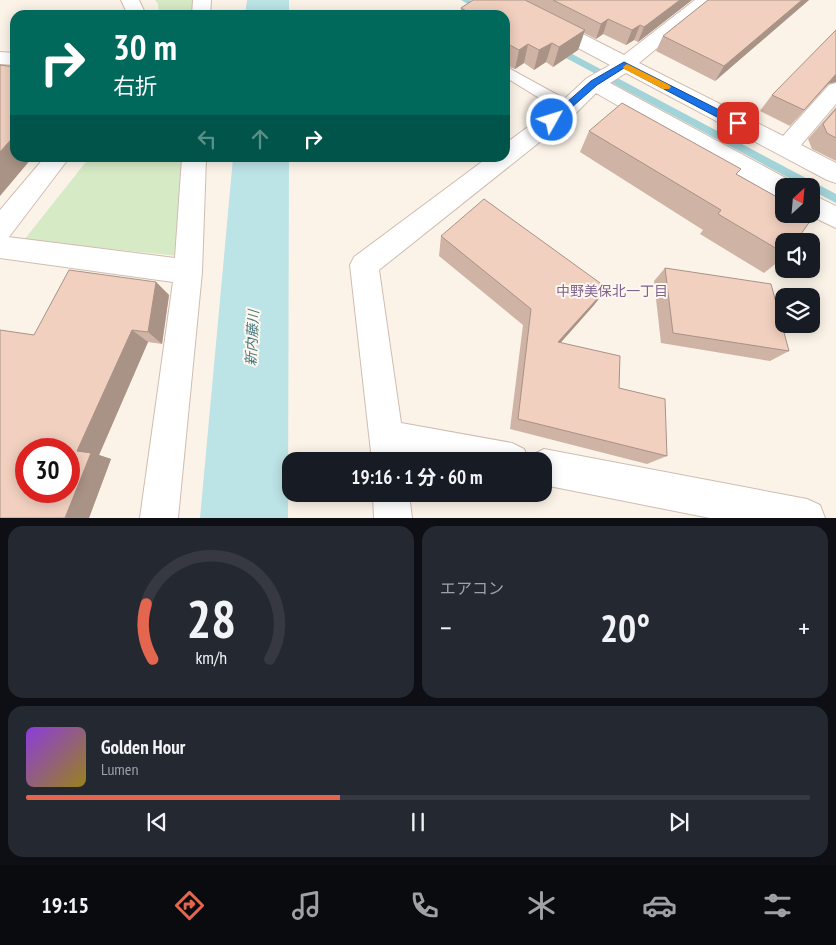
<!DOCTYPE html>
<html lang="ja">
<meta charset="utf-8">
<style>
body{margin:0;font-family:"PT Sans Narrow","Noto Sans JP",sans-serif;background:#242831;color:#f1f3f6;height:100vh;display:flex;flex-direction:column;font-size:19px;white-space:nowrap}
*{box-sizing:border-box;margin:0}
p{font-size:16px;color:#9ea1a6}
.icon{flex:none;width:28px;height:28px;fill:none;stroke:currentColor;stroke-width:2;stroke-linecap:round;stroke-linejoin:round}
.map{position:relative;height:518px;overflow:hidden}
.drawer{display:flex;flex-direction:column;gap:8px;padding:8px;background:#0d0f14;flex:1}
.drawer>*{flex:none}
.banner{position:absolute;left:10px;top:10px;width:500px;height:152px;border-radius:15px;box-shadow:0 2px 12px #0003;background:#00695c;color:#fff;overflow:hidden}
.needle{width:32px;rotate:26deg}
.buttons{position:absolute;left:775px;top:178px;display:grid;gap:10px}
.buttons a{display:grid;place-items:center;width:45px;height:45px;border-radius:10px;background:#171b24;box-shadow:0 2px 12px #0003;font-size:25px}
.speed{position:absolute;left:15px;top:438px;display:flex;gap:10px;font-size:25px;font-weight:700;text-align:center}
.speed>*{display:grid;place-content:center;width:65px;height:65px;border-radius:50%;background:#171b24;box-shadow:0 2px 12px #0003;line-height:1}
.speed .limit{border:8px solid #d22;background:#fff;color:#111}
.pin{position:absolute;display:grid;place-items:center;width:42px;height:42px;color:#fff;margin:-21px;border-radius:10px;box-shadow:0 2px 8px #0006}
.me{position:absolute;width:55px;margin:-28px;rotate:51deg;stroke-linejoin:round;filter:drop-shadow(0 0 4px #0008)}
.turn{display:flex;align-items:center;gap:18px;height:105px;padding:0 20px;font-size:22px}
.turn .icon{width:65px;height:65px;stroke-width:2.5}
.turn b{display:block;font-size:35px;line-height:42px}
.lanes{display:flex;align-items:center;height:48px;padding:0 20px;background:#0003;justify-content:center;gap:25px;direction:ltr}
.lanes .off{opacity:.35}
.big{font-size:38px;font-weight:700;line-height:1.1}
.drawer .widget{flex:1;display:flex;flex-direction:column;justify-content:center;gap:8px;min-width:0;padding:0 18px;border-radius:15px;background:#242831}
.drawer .dial{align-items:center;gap:0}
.dial svg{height:130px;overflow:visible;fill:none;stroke:#363941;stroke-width:7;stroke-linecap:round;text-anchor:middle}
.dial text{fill:#f1f3f6;stroke:none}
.song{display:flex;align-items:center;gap:15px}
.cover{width:60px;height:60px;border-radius:8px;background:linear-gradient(135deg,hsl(270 70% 55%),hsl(50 70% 35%))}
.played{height:5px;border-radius:2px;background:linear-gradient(90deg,#e4664f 40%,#363941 40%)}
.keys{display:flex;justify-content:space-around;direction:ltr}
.heat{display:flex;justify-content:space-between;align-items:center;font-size:28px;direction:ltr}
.drawer .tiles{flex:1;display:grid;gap:8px;grid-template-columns:1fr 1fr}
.widget:last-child{grid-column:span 2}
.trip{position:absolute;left:282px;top:452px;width:270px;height:50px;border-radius:15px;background:#171b24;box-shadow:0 2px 12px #0003;font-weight:700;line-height:50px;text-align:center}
.menu{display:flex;height:80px;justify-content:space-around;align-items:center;background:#090b0e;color:#9ea1a6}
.menu .icon{width:35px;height:35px}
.menu .current{color:#e4664f}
.menu b{font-size:22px;color:#f1f3f6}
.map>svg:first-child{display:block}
.green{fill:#d7eac6}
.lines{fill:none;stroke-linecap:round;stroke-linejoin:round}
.stream{fill:#a2d3d8;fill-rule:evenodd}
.river{fill:#bce3e6;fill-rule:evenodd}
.lane-casing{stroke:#d0bcb0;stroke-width:2}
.street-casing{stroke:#d0bcb0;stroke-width:2}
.secondary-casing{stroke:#d3bcae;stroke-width:2}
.lane{fill:#fff;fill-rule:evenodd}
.street{fill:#fff;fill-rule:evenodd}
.secondary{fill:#fff;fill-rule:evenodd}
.wall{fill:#cfb3a4}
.shaded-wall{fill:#a99286}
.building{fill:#f1d0bf;stroke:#a99286;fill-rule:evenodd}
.route{fill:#1a73e8;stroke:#114b97}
.slow{fill:#f59e0b}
.labels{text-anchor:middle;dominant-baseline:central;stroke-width:4;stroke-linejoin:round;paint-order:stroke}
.neighbourhood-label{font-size:14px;fill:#7f6492;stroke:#fff7ee}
.water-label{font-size:14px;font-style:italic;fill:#437b82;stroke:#fff7ee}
</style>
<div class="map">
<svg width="836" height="518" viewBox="0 0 836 518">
<rect width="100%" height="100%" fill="#fcf3e8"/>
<path class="green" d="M 155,0 L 197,0 L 195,15 L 159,15 L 158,4 Z
M 89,158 L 185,158 L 178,256 L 24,240 Z"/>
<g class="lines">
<path class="stream" d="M 461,0 L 470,0 L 497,15 L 487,15 Z
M 553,47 L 559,47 L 836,194 L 836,203 L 811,190 L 811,186 L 804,186 L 553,51 Z"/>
<path class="river" d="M 247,0 L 289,0 L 289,15 L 245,15 Z
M 233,158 L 289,158 L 288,518 L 200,518 Z"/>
<g class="lane-casing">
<path id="lane" d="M 505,66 L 574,104 L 576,108 L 574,112 L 568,113 L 562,112 L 505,77 Z"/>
</g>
<g class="street-casing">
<path id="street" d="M 193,0 L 211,0 L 210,15 L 192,15 Z
M 493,0 L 516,0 L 624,55 L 695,0 L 715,0 L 639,63 L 783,136 L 829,85 L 836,83 L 836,104 L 801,145 L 836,163 L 836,183 L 827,180 L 626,73 L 610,83 L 793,182 L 795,186 L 784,186 L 784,198 L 775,196 L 596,93 L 576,113 L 379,270 L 401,423 L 512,443 L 524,449 L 529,460 L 532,455 L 544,449 L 807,499 L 820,505 L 825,518 L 710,518 L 544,485 L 544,461 L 424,461 L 406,458 L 406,461 L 372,461 L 350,265 L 354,257 L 487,158 L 505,158 L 505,144 L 560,103 L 587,78 L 610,65 L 496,4 Z
M 0,52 L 15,53 L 15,65 L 0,64 Z
M 182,158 L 206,158 L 202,272 L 178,518 L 140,518 L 173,282 L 0,258 L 0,236 L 175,258 Z
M 811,194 L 836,206 L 836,228 L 807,214 L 811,214 Z
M 373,494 L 409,494 L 412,518 L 374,518 Z"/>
</g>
<g class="secondary-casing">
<path id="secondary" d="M 121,0 L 139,0 L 146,15 L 128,15 Z
M 44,158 L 69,158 L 9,237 L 0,240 L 0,210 Z"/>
</g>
<use href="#lane" class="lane"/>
<use href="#street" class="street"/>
<use href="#secondary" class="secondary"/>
</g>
<path class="wall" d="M 473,0 L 692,0 L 638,42 L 634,40 L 626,45 L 603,34 L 596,39 L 584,33 L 578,50 L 553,67 L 546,62 L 534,70 L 524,63 L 515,69 L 505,65 L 505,67 L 505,15 L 460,15 L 461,8 Z
M 708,0 L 809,0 L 715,81 L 656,51 L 663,36 Z
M 828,84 L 790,126 L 760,111 L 772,95 Z
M 836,107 L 836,161 L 812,149 L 808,139 Z
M 589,131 L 736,174 L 784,241 L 784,257 L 764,273 L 700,234 L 703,230 L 580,152 Z
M 441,236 L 607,288 L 594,305 L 561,342 L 619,388 L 667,456 L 647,464 L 510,429 L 523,325 L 439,256 Z
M 665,268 L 789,351 L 770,361 L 661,343 L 654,281 Z
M 156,282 L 169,295 L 162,344 L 148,342 L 99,455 L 111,459 L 89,518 L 34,335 Z"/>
<path class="shaded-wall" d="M 680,0 L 692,0 L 638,42 L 644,27 Z
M 802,0 L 809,0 L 715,81 L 724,66 Z
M 608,19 L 603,34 L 596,39 L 601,24 Z
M 640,25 L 634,40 L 626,45 L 632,30 Z
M 585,30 L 578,50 L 553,67 L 559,47 Z
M 552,43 L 546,62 L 534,70 L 539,50 Z
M 528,44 L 524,63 L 515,69 L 519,50 Z
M 836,74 L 836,82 L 828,84 L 790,126 Z
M 15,135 L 15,158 L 32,158 L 0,196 L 0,151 Z
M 156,282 L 169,295 L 162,344 L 148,332 Z
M 607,288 L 594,305 L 548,357 L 558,342 Z
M 132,330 L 148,342 L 99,455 L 111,459 L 89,518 L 65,518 L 77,451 Z"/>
<path class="building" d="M 473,0 L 525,0 L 585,30 L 559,47 L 552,43 L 539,50 L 528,44 L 519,50 L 508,44 L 507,57 L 505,58 L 505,15 L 465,15 L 470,13 L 461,8 Z
M 553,0 L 680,0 L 644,27 L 640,25 L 632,30 L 608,19 L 601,24 Z
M 708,0 L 802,0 L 724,66 L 663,36 Z
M 836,30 L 836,74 L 804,110 L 772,95 Z
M 0,65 L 15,67 L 15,135 L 0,152 Z
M 622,103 L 741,169 L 736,174 L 784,201 L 784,214 L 807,214 L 813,217 L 796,241 L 784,241 L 784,253 L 718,214 L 721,210 L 589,131 Z
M 836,109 L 836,138 L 827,133 L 823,124 Z
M 484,199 L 607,288 L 558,342 L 620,356 L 619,388 L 665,399 L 667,456 L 518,419 L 531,309 L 441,236 Z
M 665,268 L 771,284 L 789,351 L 673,333 Z
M 69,270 L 156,282 L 148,332 L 132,330 L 77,451 L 91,453 L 65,518 L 0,518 L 0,330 L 34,335 ZM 26,449 L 69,449 L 69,491 L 26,491 Z"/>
<path class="route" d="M 624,62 L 741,121 L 742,123 L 738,127 L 734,126 L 624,68 L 597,85 L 555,122 L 549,122 L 549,118 L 591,81 Z"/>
<path class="slow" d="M 627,64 L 669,85 L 671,87 L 669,89 L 663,89 L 624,69 L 623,67 Z"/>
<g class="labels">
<g class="neighbourhood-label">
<text x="612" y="291">中野美保北一丁目</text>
</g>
<g class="water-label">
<text transform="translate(252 338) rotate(-87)">新内藤川</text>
</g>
</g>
</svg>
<div class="buttons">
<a><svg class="needle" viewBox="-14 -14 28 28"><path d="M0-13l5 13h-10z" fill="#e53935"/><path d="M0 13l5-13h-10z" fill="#9ea1a6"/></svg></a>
<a><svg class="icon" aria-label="sound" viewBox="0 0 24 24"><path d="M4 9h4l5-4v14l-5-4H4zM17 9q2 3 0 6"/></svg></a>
<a><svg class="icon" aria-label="layers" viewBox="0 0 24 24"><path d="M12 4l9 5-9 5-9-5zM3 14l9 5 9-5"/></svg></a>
</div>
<div class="speed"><div class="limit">30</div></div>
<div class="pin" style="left:738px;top:123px;background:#d93025"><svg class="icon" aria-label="arrive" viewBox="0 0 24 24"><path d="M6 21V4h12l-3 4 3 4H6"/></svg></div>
<svg class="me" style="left:552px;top:120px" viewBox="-20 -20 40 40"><circle r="17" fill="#1a73e8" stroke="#fff" stroke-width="3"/><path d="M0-11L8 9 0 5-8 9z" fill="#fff"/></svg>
<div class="trip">19:16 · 1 分 · 60 m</div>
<div class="banner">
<div class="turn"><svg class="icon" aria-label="right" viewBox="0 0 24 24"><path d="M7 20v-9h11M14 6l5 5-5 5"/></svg><div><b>30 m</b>右折</div></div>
<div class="lanes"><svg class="icon off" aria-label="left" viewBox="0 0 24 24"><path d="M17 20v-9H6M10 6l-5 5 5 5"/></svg><svg class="icon off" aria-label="ahead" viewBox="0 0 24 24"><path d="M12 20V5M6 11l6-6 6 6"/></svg><svg class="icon" aria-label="right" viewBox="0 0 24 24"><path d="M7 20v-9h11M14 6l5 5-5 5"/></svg></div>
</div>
</div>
<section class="drawer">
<div class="tiles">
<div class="widget dial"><svg viewBox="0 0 100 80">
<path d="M14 69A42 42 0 1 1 86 69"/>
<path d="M14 69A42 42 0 0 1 10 35" stroke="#e4664f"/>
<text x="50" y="56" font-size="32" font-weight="700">28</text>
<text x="50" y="72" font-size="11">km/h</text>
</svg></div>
<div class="widget"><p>エアコン</p>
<div class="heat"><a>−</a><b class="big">20°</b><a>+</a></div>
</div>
<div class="widget">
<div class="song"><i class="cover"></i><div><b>Golden Hour</b><p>Lumen</p></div></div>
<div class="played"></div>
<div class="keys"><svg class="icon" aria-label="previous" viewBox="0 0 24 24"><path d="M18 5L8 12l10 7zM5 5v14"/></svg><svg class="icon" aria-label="pause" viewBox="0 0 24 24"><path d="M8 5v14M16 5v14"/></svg><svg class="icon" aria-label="next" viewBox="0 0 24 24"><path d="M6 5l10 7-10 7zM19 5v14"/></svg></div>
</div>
</div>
</section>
<nav class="menu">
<b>19:15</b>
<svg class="icon current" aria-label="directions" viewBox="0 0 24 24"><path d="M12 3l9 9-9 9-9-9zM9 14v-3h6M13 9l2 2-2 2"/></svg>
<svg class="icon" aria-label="music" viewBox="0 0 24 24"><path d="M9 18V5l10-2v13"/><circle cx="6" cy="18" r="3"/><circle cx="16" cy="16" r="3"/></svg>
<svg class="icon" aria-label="phone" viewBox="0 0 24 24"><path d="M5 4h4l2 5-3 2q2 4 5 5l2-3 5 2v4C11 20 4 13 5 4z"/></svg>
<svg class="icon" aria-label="climate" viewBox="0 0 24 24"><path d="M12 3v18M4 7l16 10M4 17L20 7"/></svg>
<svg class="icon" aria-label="car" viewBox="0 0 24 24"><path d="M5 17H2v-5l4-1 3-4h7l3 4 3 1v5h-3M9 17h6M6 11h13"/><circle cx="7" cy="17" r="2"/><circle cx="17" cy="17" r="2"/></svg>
<svg class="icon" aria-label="filters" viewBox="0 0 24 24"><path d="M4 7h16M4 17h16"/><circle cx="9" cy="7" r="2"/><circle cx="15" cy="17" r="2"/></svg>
</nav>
